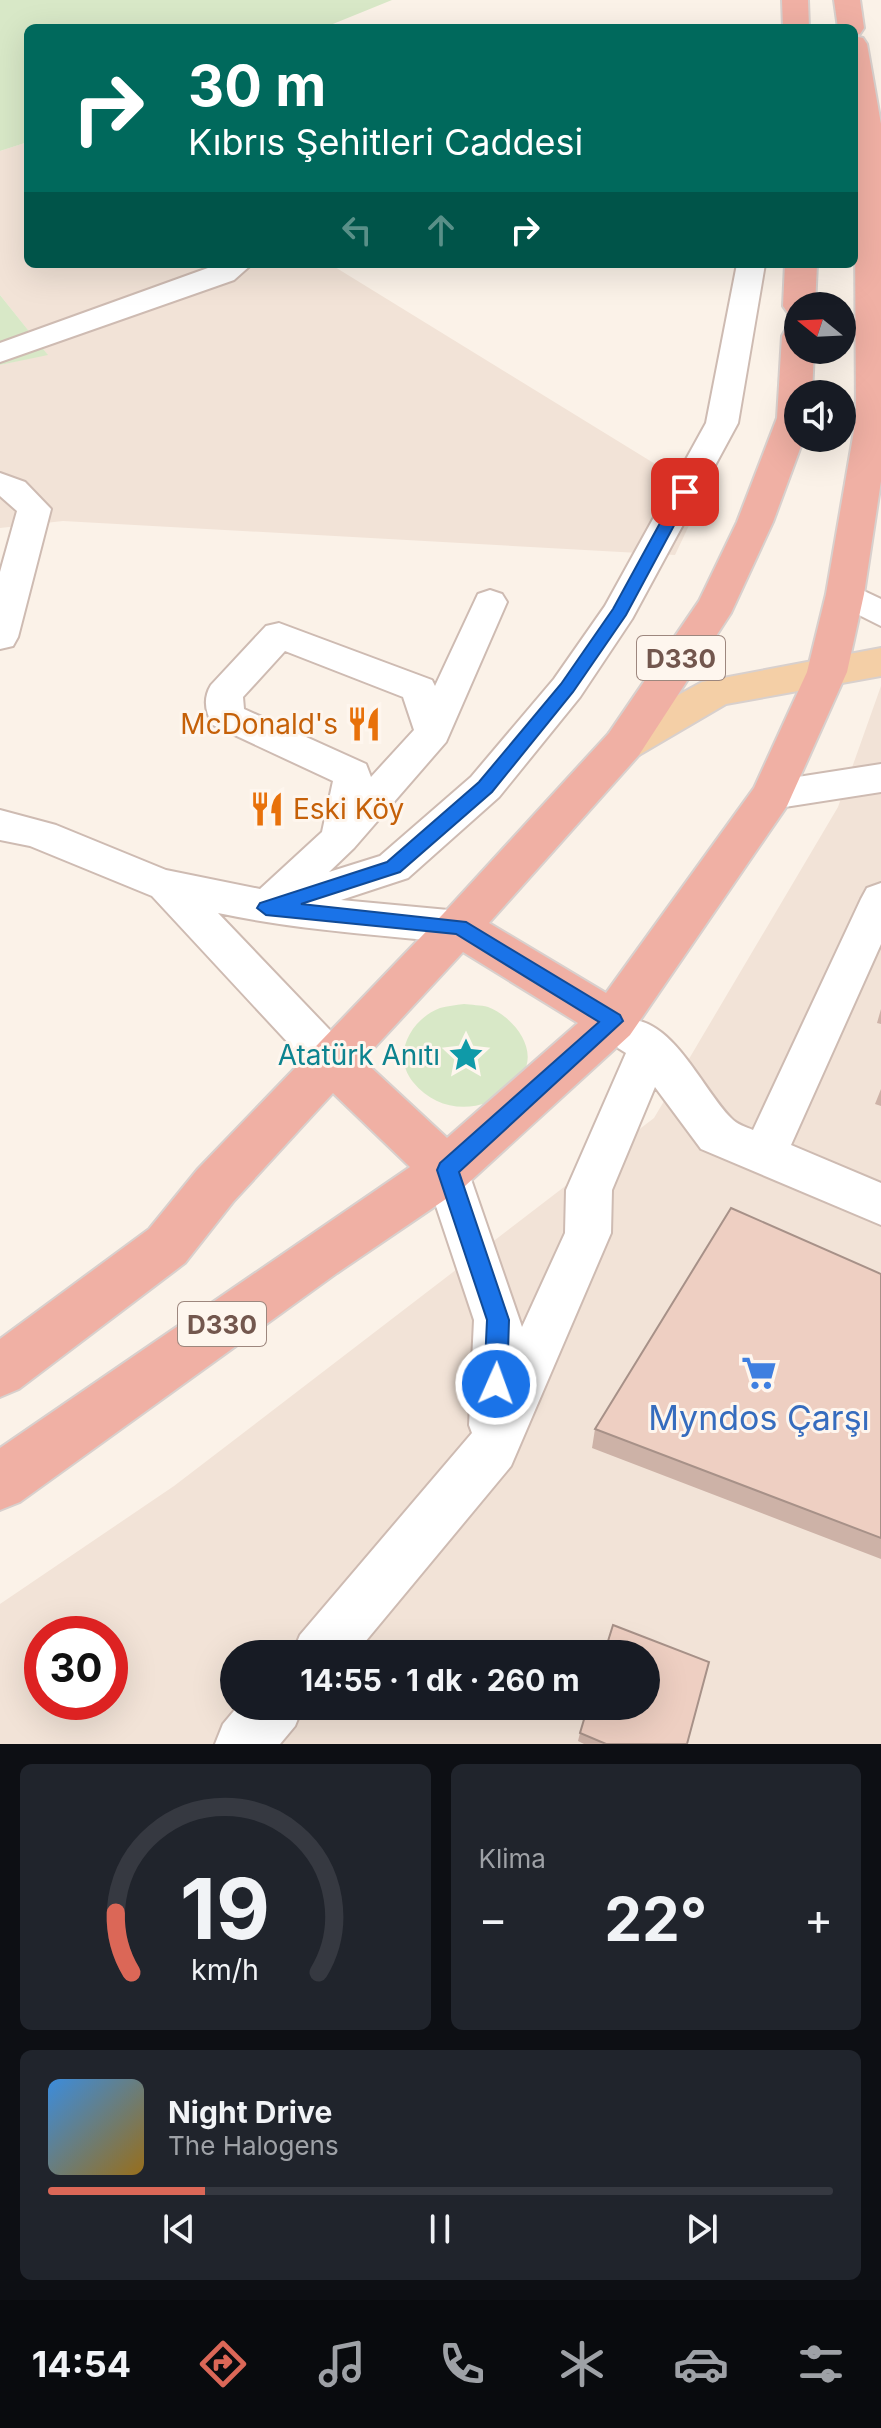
<!DOCTYPE html>
<html lang="tr">
<meta charset="utf-8">
<style>
body{margin:0;font-family:Inter,sans-serif;background:#20242c;color:#f1f3f6;height:100vh;display:flex;flex-direction:column;font-size:30px;white-space:nowrap}
*{box-sizing:border-box;margin:0}
p{font-size:26px;color:#9ea1a6}
.icon{flex:none;width:44px;height:44px;fill:none;stroke:currentColor;stroke-width:2;stroke-linecap:round;stroke-linejoin:round}
.map{position:relative;height:1744px;overflow:hidden}
.panel{display:flex;flex-direction:column;gap:20px;padding:20px;background:#0d0f14;flex:1}
.panel>*{flex:none}
.guide{position:absolute;left:24px;top:24px;width:834px;height:244px;border-radius:12px;box-shadow:0 8px 32px #0002;background:#00695c;color:#fff;overflow:hidden}
.needle{width:52px;rotate:288deg}
.buttons{position:absolute;left:784px;top:292px;display:grid;gap:16px}
.buttons a{display:grid;place-items:center;width:72px;height:72px;border-radius:50%;background:#171b24;box-shadow:0 8px 32px #0002;font-size:40px}
.speed{position:absolute;left:24px;top:1616px;display:flex;gap:16px;font-size:40px;font-weight:700;text-align:center}
.speed>*{display:grid;place-content:center;width:104px;height:104px;border-radius:50%;background:#171b24;box-shadow:0 8px 32px #0002;line-height:1}
.speed .limit{border:12px solid #d22;background:#fff;color:#111}
.pin{position:absolute;display:grid;place-items:center;width:68px;height:68px;color:#fff;margin:-34px;border-radius:16px;box-shadow:0 4px 12px #0006}
.me{position:absolute;width:88px;margin:-44px;rotate:2deg;stroke-linejoin:round;filter:drop-shadow(0 0 6px #0008)}
.turn{display:flex;align-items:center;gap:28px;height:168px;padding:0 32px;font-size:36px}
.turn .icon{width:104px;height:104px;stroke-width:2.5}
.turn b{display:block;font-size:56px;line-height:68px}
.lanes{display:flex;align-items:center;height:76px;padding:0 32px;background:#0003;justify-content:center;gap:40px;direction:ltr}
.lanes .off{opacity:.35}
.big{font-size:60px;font-weight:700;line-height:1.1}
.panel .tile{flex:1;display:flex;flex-direction:column;justify-content:center;gap:12px;min-width:0;padding:0 28px;border-radius:12px;background:#20242c}
.panel .dial{align-items:center;gap:0}
.dial svg{height:208px;overflow:visible;fill:none;stroke:#363941;stroke-width:7;stroke-linecap:round;text-anchor:middle}
.dial text{fill:#f1f3f6;stroke:none}
.song{display:flex;align-items:center;gap:24px}
.cover{width:96px;height:96px;border-radius:12px;background:linear-gradient(135deg,hsl(210 70% 55%),hsl(40 70% 35%))}
.played{height:8px;border-radius:4px;background:linear-gradient(90deg,#db6757 20%,#363941 20%)}
.keys{display:flex;justify-content:space-around;direction:ltr}
.heat{display:flex;justify-content:space-between;align-items:center;font-size:44px;direction:ltr}
.panel .tiles{flex:1;display:grid;gap:20px;grid-template-columns:1fr 1fr}
.tile:last-child{grid-column:span 2}
.trip{position:absolute;left:220px;top:1640px;width:440px;height:80px;border-radius:40px;background:#171b24;box-shadow:0 8px 32px #0002;font-weight:700;line-height:80px;text-align:center}
.tabs{display:flex;height:128px;justify-content:space-around;align-items:center;background:#090b0e;color:#9ea1a6}
.tabs .icon{width:56px;height:56px}
.tabs .on{color:#db6757}
.tabs b{font-size:36px;color:#f1f3f6}
.map>svg:first-child{display:block}
.residential{fill:#f2e3d7;fill-rule:evenodd}
.green{fill:#d8e8c7}
.lines{fill:none;stroke-linecap:round;stroke-linejoin:round}
.minor-casing{stroke:#cebbb2;stroke-width:4}
.major-casing{stroke:#d8d0cd;stroke-width:4}
.highway-casing{stroke:#d8d0cd;stroke-width:4}
.minor{fill:#fff;fill-rule:evenodd}
.major{fill:#f4cfa6;fill-rule:evenodd}
.highway{fill:#f0b0a4;fill-rule:evenodd}
.wall{fill:#cdb2a7}
.building{fill:#eecfc2;stroke:#a79188;stroke-width:2}
.route{fill:#1a73e8;stroke:#114b97;stroke-width:2}
.labels{text-anchor:middle;dominant-baseline:central;stroke-width:6;stroke-linejoin:round;paint-order:stroke}
.shield{fill:#fef6ee;stroke:#9d877e;stroke-width:2}
.shield-label{font-size:26px;font-weight:bold;fill:#73574e}
.food-label{font-size:28px;fill:#c56008;stroke:#fef6ee;text-anchor:end}
.culture-label{font-size:28px;fill:#0d838f;stroke:#fef6ee;text-anchor:end}
.near-shop-label{font-size:34px;fill:#366cbe;stroke:#fef6ee}
</style>
<div class="map">
<svg width="881" height="1744" viewBox="0 0 881 1744">
<rect width="100%" height="100%" fill="#fbf2e8"/>
<path class="residential" d="M 28,142 L 28,264 L 330,264 L 704,494 L 675,555 L 63,521 L 0,528 L 0,365 L 47,354 L 0,295 L 0,151 Z
M 881,686 L 881,1744 L 0,1744 L 0,1604 L 174,1486 L 654,1118 L 838,807 ZM 42,1634 L 110,1634 L 110,1702 L 42,1702 ZM 234,1654 L 646,1654 L 646,1706 L 234,1706 Z"/>
<path class="green" d="M 0,0 L 392,0 L 323,28 L 28,28 L 28,142 L 0,151 Z
M 0,295 L 48,355 L 0,365 Z
M 464,1004 C 471,1005 481,1005 488,1007 C 512,1016 540,1049 522,1075 C 495,1113 443,1119 413,1082 C 391,1055 411,1019 440,1008 C 447,1006 456,1005 464,1004 Z"/>
<g class="lines">
<g class="minor-casing">
<path id="minor" d="M 219,264 L 252,264 L 234,280 L 0,362 L 0,343 Z
M 737,264 L 765,264 L 738,423 L 632,619 L 580,697 L 499,797 L 408,878 L 341,900 L 459,911 L 474,916 L 480,927 L 474,938 L 459,943 C 378,935 297,930 218,913 L 348,1049 L 355,1062 L 348,1075 L 333,1080 L 318,1075 L 152,896 L 30,846 L 0,840 L 0,810 L 56,825 L 166,870 L 260,889 L 322,832 L 333,781 L 213,725 C 205,712 203,698 211,685 L 266,626 L 279,623 L 432,680 L 435,686 L 478,594 L 490,590 L 502,594 L 507,602 L 446,742 L 354,848 L 329,872 L 380,856 L 471,777 L 554,679 L 605,606 L 706,423 ZM 285,651 L 403,697 L 414,730 L 371,777 L 366,764 L 244,709 L 243,697 Z
M 0,473 L 25,482 L 51,509 L 18,637 L 13,646 L 0,649 L 0,572 L 17,511 L 0,496 Z
M 845,582 L 881,599 L 881,626 L 833,602 L 828,594 L 833,586 Z
M 881,764 L 881,792 L 772,809 L 758,805 L 753,795 L 758,785 L 772,781 Z
M 881,883 L 881,944 L 791,1145 L 881,1183 L 881,1225 L 701,1149 L 655,1087 L 612,1190 L 611,1233 L 511,1466 L 355,1654 L 292,1654 L 300,1635 L 472,1433 L 469,1425 L 474,1320 L 424,1170 L 431,1156 L 447,1150 L 463,1156 L 522,1327 L 565,1233 L 566,1190 L 626,1053 L 618,1048 L 611,1035 L 618,1022 C 667,1006 701,1088 731,1118 C 736,1124 746,1127 753,1130 L 861,899 L 867,888 Z
M 238,1706 L 303,1706 L 295,1726 L 280,1744 L 215,1744 L 223,1724 Z"/>
</g>
<g class="major-casing">
<path id="major" d="M 881,648 L 881,676 L 726,704 L 639,755 L 624,759 L 609,755 L 603,744 L 609,733 L 702,682 Z"/>
</g>
<g class="highway-casing">
<path id="highway" d="M 782,0 L 808,0 L 809,28 L 783,28 Z
M 834,0 L 860,0 L 864,28 L 860,34 L 854,35 L 854,28 L 838,28 Z
M 854,36 L 863,38 L 867,44 L 881,124 L 881,481 L 864,594 L 847,672 L 787,806 L 630,1035 L 465,1186 L 337,1273 L 20,1502 L 0,1510 L 0,1448 L 410,1167 L 333,1093 L 233,1202 L 185,1263 L 19,1389 L 0,1397 L 0,1339 L 149,1229 L 197,1170 L 443,914 L 609,733 L 699,601 L 737,522 L 777,418 L 782,336 L 786,329 L 798,326 L 798,350 L 814,350 L 812,394 L 798,394 L 798,438 L 804,438 L 773,522 L 731,613 L 639,755 L 489,923 L 606,993 L 754,788 L 807,672 L 826,594 L 856,419 ZM 463,952 L 578,1023 L 447,1138 L 363,1060 Z
M 785,264 L 817,264 L 815,306 L 798,306 L 798,315 L 788,313 L 783,306 Z"/>
</g>
<use href="#minor" class="minor"/>
<use href="#major" class="major"/>
<use href="#highway" class="highway"/>
</g>
<path class="wall" d="M 881,1009 L 881,1024 L 877,1023 Z
M 881,1089 L 881,1106 L 875,1104 Z
M 881,1274 L 881,1559 L 592,1448 L 595,1429 Z
M 580,1733 L 687,1744 L 584,1744 L 578,1741 Z"/>
<path class="building" d="M 731,1208 L 881,1274 L 881,1538 L 595,1429 Z
M 613,1625 L 709,1662 L 687,1744 L 606,1744 L 580,1733 L 588,1706 L 646,1706 L 646,1654 L 604,1654 Z"/>
<path class="route" d="M 685,487 L 692,492 L 626,615 L 573,692 L 492,792 L 400,872 L 301,904 L 466,922 L 620,1015 L 623,1021 L 459,1172 L 509,1320 L 507,1384 L 504,1392 L 496,1395 L 488,1392 L 484,1384 L 487,1320 L 437,1170 L 440,1163 L 599,1022 L 456,934 L 266,915 L 257,908 L 260,903 L 387,862 L 479,782 L 561,684 L 613,609 L 677,492 Z"/>
<defs>
<g id="restaurant-bare" transform="scale(2.76)"><path d="M-5-6h1v4h1v-4h1v4h1v-4h1v5L-1.5 .5V6h-2V.5L-5-1ZM5-6V6H3V1.5H1.5Q1.5-4 5-6Z" fill="#e8710a" stroke="#fef6ee" stroke-width="2.5" paint-order="stroke"/></g>
<g id="sight-bare" transform="scale(2.76)"><path d="M0-6L1.8-2.2L6-1.7L2.9 1.2L3.7 5.4L0 3.3L-3.7 5.4L-2.9 1.2L-6-1.7L-1.8-2.2Z" fill="#0f9aa8" stroke="#fef6ee" stroke-width="2.5" paint-order="stroke"/></g>
<g id="supermarket-bare" transform="scale(2.76)"><path d="M-6-5.5h2.5l.6 2H6L4.5 2H-2.5L-4.4-4H-6ZM-1.5 3.2a1.3 1.3 0 1 0 .1 0ZM3 3.2a1.3 1.3 0 1 0 .1 0Z" fill="#3f7fe0" stroke="#fef6ee" stroke-width="2.5" paint-order="stroke"/></g>
</defs>
<g fill-rule="evenodd">
<use href="#restaurant-bare" x="364" y="724"/>
<use href="#restaurant-bare" x="267" y="809"/>
<use href="#sight-bare" x="466" y="1055"/>
<use href="#supermarket-bare" x="759" y="1373"/>
</g>
<g class="labels">
<g class="shield">
<rect x="637" y="636" width="88" height="44" rx="6"/>
<rect x="178" y="1302" width="88" height="44" rx="6"/>
</g>
<g class="shield-label">
<text x="681" y="658">D330</text>
<text x="222" y="1324">D330</text>
</g>
<g class="food-label">
<text x="338" y="724">McDonald's</text>
<text x="293" y="809" text-anchor="start">Eski Köy</text>
</g>
<g class="culture-label">
<text x="440" y="1055">Atatürk Anıtı</text>
</g>
<g class="near-shop-label">
<text x="759" y="1417">Myndos Çarşı</text>
</g>
</g>
</svg>
<div class="buttons">
<a><svg class="needle" viewBox="-14 -14 28 28"><path d="M0-13l5 13h-10z" fill="#e53935"/><path d="M0 13l5-13h-10z" fill="#9ea1a6"/></svg></a>
<a><svg class="icon" aria-label="sound" viewBox="0 0 24 24"><path d="M4 9h4l5-4v14l-5-4H4zM17 9q2 3 0 6"/></svg></a>
</div>
<div class="speed"><div class="limit">30</div></div>
<div class="pin" style="left:685px;top:492px;background:#d93025"><svg class="icon" aria-label="arrive" viewBox="0 0 24 24"><path d="M6 21V4h12l-3 4 3 4H6"/></svg></div>
<svg class="me" style="left:496px;top:1384px" viewBox="-20 -20 40 40"><circle r="17" fill="#1a73e8" stroke="#fff" stroke-width="3"/><path d="M0-11L8 9 0 5-8 9z" fill="#fff"/></svg>
<div class="trip">14:55 · 1 dk · 260 m</div>
<div class="guide">
<div class="turn"><svg class="icon" aria-label="right" viewBox="0 0 24 24"><path d="M7 20v-9h11M14 6l5 5-5 5"/></svg><div><b>30 m</b>Kıbrıs Şehitleri Caddesi</div></div>
<div class="lanes"><svg class="icon off" aria-label="left" viewBox="0 0 24 24"><path d="M17 20v-9H6M10 6l-5 5 5 5"/></svg><svg class="icon off" aria-label="ahead" viewBox="0 0 24 24"><path d="M12 20V5M6 11l6-6 6 6"/></svg><svg class="icon" aria-label="right" viewBox="0 0 24 24"><path d="M7 20v-9h11M14 6l5 5-5 5"/></svg></div>
</div>
</div>
<section class="panel">
<div class="tiles">
<div class="tile dial"><svg viewBox="0 0 100 80">
<path d="M14 69A42 42 0 1 1 86 69"/>
<path d="M14 69A42 42 0 0 1 8 46" stroke="#db6757"/>
<text x="50" y="56" font-size="32" font-weight="700">19</text>
<text x="50" y="72" font-size="11">km/h</text>
</svg></div>
<div class="tile"><p>Klima</p>
<div class="heat"><a>−</a><b class="big">22°</b><a>+</a></div>
</div>
<div class="tile">
<div class="song"><i class="cover"></i><div><b>Night Drive</b><p>The Halogens</p></div></div>
<div class="played"></div>
<div class="keys"><svg class="icon" aria-label="previous" viewBox="0 0 24 24"><path d="M18 5L8 12l10 7zM5 5v14"/></svg><svg class="icon" aria-label="pause" viewBox="0 0 24 24"><path d="M8 5v14M16 5v14"/></svg><svg class="icon" aria-label="next" viewBox="0 0 24 24"><path d="M6 5l10 7-10 7zM19 5v14"/></svg></div>
</div>
</div>
</section>
<nav class="tabs">
<b>14:54</b>
<svg class="icon on" aria-label="directions" viewBox="0 0 24 24"><path d="M12 3l9 9-9 9-9-9zM9 14v-3h6M13 9l2 2-2 2"/></svg>
<svg class="icon" aria-label="music" viewBox="0 0 24 24"><path d="M9 18V5l10-2v13"/><circle cx="6" cy="18" r="3"/><circle cx="16" cy="16" r="3"/></svg>
<svg class="icon" aria-label="phone" viewBox="0 0 24 24"><path d="M5 4h4l2 5-3 2q2 4 5 5l2-3 5 2v4C11 20 4 13 5 4z"/></svg>
<svg class="icon" aria-label="climate" viewBox="0 0 24 24"><path d="M12 3v18M4 7l16 10M4 17L20 7"/></svg>
<svg class="icon" aria-label="car" viewBox="0 0 24 24"><path d="M5 17H2v-5l4-1 3-4h7l3 4 3 1v5h-3M9 17h6M6 11h13"/><circle cx="7" cy="17" r="2"/><circle cx="17" cy="17" r="2"/></svg>
<svg class="icon" aria-label="filters" viewBox="0 0 24 24"><path d="M4 7h16M4 17h16"/><circle cx="9" cy="7" r="2"/><circle cx="15" cy="17" r="2"/></svg>
</nav>
